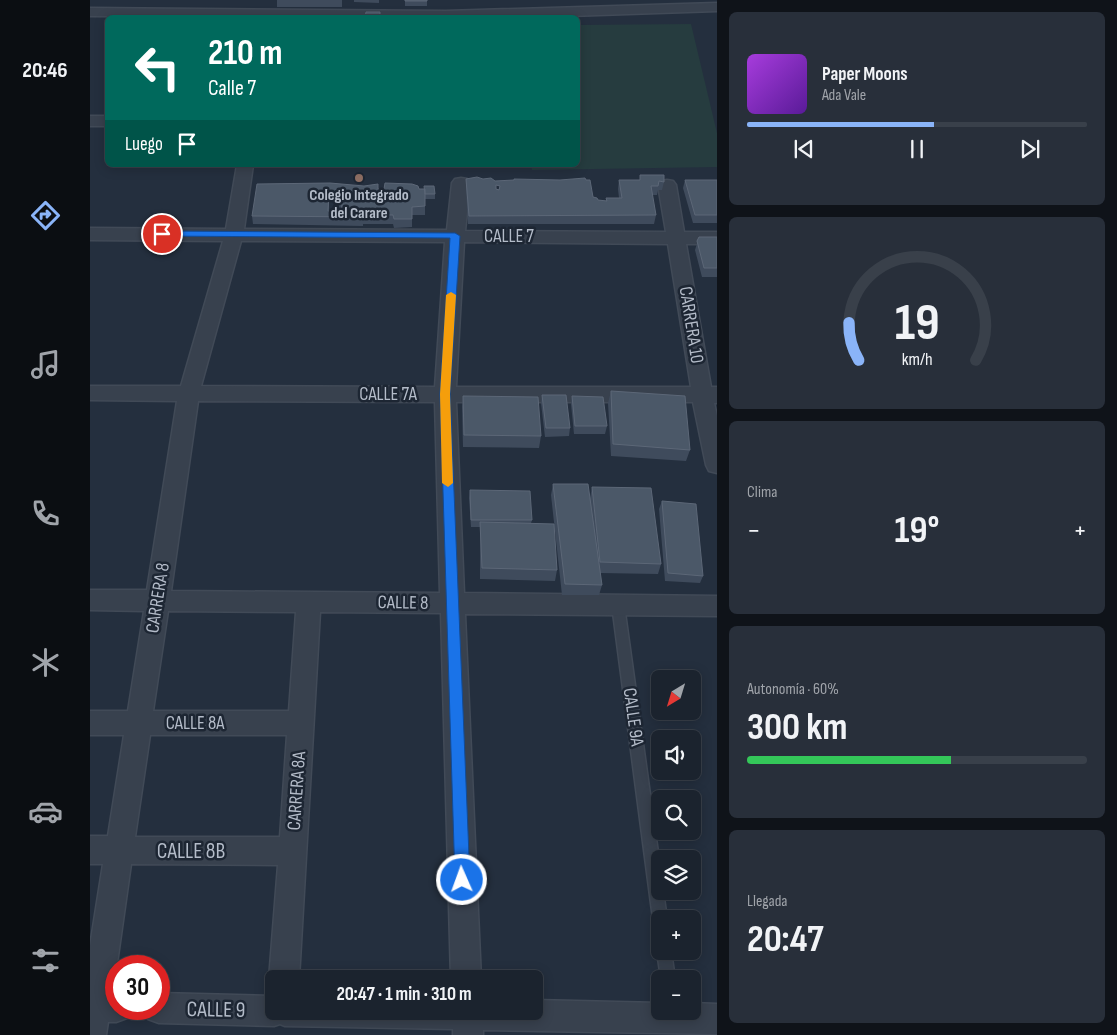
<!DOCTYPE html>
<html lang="es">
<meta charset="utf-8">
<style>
body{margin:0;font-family:"Sofia Sans Condensed",sans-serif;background:#282f3a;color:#f1f3f6;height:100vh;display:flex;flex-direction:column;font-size:19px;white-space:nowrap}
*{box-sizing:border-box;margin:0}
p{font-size:16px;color:#a0a4aa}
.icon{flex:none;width:28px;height:28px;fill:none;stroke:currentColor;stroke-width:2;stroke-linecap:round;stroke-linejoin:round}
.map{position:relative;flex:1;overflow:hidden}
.sheet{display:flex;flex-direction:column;gap:12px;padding:12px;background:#0f1319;width:400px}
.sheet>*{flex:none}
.guide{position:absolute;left:15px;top:15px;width:475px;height:152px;border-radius:8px;box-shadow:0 2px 12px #0003,0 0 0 1px #39404a;background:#00695c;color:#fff;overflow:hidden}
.needle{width:32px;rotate:218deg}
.controls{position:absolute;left:561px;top:670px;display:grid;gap:10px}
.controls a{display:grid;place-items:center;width:50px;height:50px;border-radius:8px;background:#1b232e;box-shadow:0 2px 12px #0003,0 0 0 1px #39404a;font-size:25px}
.speed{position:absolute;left:15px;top:955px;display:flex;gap:10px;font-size:25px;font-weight:700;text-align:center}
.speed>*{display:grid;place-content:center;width:65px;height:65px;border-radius:50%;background:#1b232e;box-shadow:0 2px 12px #0003,0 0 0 1px #39404a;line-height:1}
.speed .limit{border:8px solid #d22;background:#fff;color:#111}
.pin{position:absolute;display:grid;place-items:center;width:42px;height:42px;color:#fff;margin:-21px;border:2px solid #fff;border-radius:50%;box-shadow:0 1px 5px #0007}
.me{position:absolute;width:55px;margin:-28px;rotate:358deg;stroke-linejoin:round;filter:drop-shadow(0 0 4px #0008)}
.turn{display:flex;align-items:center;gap:18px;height:105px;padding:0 20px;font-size:22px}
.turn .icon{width:65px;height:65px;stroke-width:2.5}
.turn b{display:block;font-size:35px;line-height:42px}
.then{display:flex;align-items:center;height:48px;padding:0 20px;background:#0003;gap:10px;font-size:19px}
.big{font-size:38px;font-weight:700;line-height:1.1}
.sheet .tile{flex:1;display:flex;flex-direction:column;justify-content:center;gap:8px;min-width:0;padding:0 18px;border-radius:8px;background:#282f3a}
.sheet .dial{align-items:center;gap:0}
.dial svg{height:130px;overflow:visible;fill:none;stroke:#39404a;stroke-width:7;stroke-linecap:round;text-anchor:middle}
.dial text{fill:#f1f3f6;stroke:none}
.song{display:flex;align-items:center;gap:15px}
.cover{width:60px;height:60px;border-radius:8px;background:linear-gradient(135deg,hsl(280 70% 55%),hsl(270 70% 35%))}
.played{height:5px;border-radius:2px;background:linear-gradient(90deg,#8ab4f8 55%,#39404a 55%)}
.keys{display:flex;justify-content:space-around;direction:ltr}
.heat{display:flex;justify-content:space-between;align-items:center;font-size:28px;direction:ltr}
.charge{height:8px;border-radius:4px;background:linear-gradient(90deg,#34c759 60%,#39404a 0)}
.trip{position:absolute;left:175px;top:970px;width:278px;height:50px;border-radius:8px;background:#1b232e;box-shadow:0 2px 12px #0003,0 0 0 1px #39404a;font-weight:700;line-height:50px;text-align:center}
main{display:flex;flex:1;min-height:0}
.menu{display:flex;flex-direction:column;width:90px;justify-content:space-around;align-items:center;background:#0b0e12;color:#a0a4aa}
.menu .icon{width:35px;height:35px}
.menu .on{color:#8ab4f8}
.menu b{font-size:22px;color:#f1f3f6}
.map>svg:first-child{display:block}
.green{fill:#263c3f}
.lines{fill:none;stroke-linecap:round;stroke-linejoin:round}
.service-casing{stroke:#414a57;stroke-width:3}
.minor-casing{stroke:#414a57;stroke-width:3}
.service{fill:#38414e;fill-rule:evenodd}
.minor{fill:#38414e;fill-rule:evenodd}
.wall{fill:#3f4b5c;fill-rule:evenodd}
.shaded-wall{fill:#2f3b4b}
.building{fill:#4b5868;stroke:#5c6777;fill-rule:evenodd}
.route{fill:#1a73e8;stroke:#114b97}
.slow{fill:#f59e0b}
.education-dot{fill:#8d6e63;stroke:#1d2633;stroke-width:2}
.labels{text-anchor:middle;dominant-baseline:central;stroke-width:5;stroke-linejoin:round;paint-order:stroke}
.far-poi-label{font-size:16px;font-weight:bold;fill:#b4bcc9;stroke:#1d2633}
.street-label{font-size:19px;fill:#b4bcc9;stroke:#1d2633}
.near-street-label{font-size:22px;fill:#b4bcc9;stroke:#1d2633}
</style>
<main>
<nav class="menu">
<b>20:46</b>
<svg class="icon on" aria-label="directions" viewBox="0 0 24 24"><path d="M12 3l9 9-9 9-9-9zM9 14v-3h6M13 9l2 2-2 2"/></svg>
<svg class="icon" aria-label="music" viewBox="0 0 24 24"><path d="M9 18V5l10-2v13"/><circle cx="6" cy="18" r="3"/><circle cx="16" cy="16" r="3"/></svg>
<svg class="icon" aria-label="phone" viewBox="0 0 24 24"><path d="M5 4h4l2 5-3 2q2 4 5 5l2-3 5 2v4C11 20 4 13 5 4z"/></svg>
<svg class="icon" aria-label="climate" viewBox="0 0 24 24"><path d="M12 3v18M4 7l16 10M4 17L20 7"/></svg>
<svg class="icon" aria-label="car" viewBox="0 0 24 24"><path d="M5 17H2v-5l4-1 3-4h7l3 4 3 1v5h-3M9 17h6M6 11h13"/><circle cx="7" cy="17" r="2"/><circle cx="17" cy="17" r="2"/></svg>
<svg class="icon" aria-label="filters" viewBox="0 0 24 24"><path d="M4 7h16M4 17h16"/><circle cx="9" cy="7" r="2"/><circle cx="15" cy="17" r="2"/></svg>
</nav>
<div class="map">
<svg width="627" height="1035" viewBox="0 0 627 1035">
<rect width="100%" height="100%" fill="#242f3e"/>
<path class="green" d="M 601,24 L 627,133 L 627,167 L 442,170 L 441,165 L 488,165 L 488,25 Z"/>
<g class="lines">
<g class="service-casing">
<path id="service" d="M 528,600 L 532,601 L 534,605 L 570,867 L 570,891 L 573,891 L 577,919 L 570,919 L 570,926 L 565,924 L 563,919 L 522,605 L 524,601 Z
M 570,945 L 570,951 L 581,951 L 585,979 L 571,979 L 567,951 Z"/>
</g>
<g class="minor-casing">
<path id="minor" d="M 627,3 L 627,11 L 420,18 L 0,16 L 0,8 L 356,11 Z
M 0,116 L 18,116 L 18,126 L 0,126 Z
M 147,165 L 163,165 L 154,229 L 357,230 L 362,183 L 365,179 L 371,178 L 377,179 L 380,183 L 375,231 L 576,232 L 568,185 L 571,181 L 577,180 L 583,181 L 586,185 L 594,232 L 627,232 L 627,244 L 596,244 L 621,387 L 627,387 L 627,403 L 624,403 L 627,416 L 627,473 L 619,471 L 616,465 L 603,402 L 366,402 L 374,593 L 627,596 L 627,616 L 375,614 L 391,979 L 361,979 L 351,613 L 230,612 L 209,979 L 184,979 L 184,990 L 179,979 L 188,865 L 41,864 L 23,992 L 26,992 L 26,1009 L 40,1009 L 37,1018 L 26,1022 L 18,1022 L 16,1035 L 0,1035 L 0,946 L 13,864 L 0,864 L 0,836 L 18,836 L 34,735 L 0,735 L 0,711 L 38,711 L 54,611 L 0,610 L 0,590 L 57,590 L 87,401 L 0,400 L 0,386 L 91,386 L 133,241 L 0,240 L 0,228 L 136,229 ZM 151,241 L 355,242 L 345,387 L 111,386 ZM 374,242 L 578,244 L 601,387 L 366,387 ZM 108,401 L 345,402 L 350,593 L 81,591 ZM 78,611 L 206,612 L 199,711 L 63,711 ZM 60,735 L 197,735 L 190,837 L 45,837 Z
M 69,993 L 184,996 L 184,1011 L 444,1011 L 444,1000 L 570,1003 L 570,1011 L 602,1011 L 602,1003 L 627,1004 L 627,1034 L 393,1030 L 393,1035 L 363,1035 L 363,1029 L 195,1026 L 190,1024 L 184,1026 L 69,1023 L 58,1019 L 54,1009 L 69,1009 Z"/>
</g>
<use href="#service" class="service"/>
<use href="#minor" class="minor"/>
</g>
<path class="wall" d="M 187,0 L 252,0 L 252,7 L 187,7 Z
M 264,0 L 289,0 L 289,3 L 264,2 Z
M 315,0 L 337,0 L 337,6 L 315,6 Z
M 376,179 L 393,179 L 503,197 L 508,200 L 516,201 L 516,198 L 529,198 L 528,189 L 529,180 L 550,180 L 574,182 L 572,190 L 568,190 L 567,195 L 562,195 L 566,215 L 564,224 L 378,224 L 376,188 ZM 406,185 L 410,186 L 409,189 L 406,189 Z
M 595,180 L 627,180 L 627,223 L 603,223 L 593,188 Z
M 240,183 L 288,189 L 329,189 L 345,194 L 345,199 L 335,199 L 335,215 L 322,215 L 322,227 L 304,228 L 303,224 L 273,224 L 273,226 L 163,224 L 162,216 ZM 246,198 L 249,198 L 248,211 L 239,211 L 239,201 L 244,201 Z
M 609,237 L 627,237 L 627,277 L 612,277 L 605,250 Z
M 521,391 L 600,450 L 596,461 L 521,456 L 518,403 Z
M 452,395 L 480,428 L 479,436 L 455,437 L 451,403 Z
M 373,396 L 451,436 L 449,448 L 373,447 L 372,407 Z
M 482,396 L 517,426 L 515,434 L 484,434 L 481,404 Z
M 463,484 L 500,498 L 502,487 L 571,564 L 568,574 L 510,573 L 512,585 L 509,595 L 472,595 L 461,495 Z
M 380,490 L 442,520 L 441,523 L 467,570 L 465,581 L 390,579 L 390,527 L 381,527 L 379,498 Z
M 572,501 L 613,576 L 610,583 L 575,581 L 569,509 Z"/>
<path class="shaded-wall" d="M 245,190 L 246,198 L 244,201 L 244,193 Z"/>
<path class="building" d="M 315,0 L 337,0 L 337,1 L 315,1 Z
M 276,12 L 290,12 L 290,18 L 275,18 Z
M 550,175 L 574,175 L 574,182 L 569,181 L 568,186 L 561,186 L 566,215 L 379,216 L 376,179 L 387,177 L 393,179 L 401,178 L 405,181 L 424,180 L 424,179 L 470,180 L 495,178 L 496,180 L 500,180 L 503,197 L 507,198 L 508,200 L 517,201 L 516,198 L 532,198 L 529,180 L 550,180 ZM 406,185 L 410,186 L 409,190 L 406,189 Z
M 595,180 L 627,180 L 627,215 L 605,215 Z
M 240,183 L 274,186 L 288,184 L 288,189 L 294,189 L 295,183 L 322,184 L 328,186 L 329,189 L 335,189 L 335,206 L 322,207 L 322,219 L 304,219 L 303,215 L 272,215 L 273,217 L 162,216 L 167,184 ZM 245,190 L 250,190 L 248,204 L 252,205 L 251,211 L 238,211 L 239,193 L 244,193 Z
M 334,186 L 344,186 L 345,194 L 335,194 Z
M 609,237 L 627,237 L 627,268 L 614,268 L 607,241 Z
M 521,391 L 595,396 L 600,450 L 523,444 Z
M 452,395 L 476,395 L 480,428 L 456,428 Z
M 373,396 L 448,397 L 451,436 L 374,435 Z
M 482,396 L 513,397 L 517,426 L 485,426 Z
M 463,484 L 498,484 L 512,585 L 475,584 Z
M 502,487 L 561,488 L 571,564 L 510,562 Z
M 380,490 L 440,491 L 442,520 L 381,520 Z
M 572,501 L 606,504 L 613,576 L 578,573 Z
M 390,522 L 464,524 L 467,570 L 392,568 Z"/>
<path class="route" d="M 72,231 L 365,233 L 370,236 L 360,394 L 380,880 L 378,885 L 372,887 L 367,885 L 365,880 L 350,394 L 360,238 L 69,236 L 68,234 Z"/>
<path class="slow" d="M 361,292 L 366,295 L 360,394 L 363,483 L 358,487 L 352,483 L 350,394 L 356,295 Z"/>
<circle class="education-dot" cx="269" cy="178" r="5"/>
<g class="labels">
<g class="far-poi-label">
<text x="269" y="195">Colegio Integrado<tspan x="269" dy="18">del Carare</tspan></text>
</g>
<g class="street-label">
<text x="419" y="236">CALLE 7</text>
<text transform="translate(601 325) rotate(81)">CARRERA 10</text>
<text x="298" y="394">CALLE 7A</text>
<text transform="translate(68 598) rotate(-81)">CARRERA 8</text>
<text transform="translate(313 603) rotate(1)">CALLE 8</text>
<text transform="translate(543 717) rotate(82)">CALLE 9A</text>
<text x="105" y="723">CALLE 8A</text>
<text transform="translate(207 791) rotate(-86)">CARRERA 8A</text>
</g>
<g class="near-street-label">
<text x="101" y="851">CALLE 8B</text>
<text transform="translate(126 1010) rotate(1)">CALLE 9</text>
</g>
</g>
</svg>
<div class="controls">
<a><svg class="needle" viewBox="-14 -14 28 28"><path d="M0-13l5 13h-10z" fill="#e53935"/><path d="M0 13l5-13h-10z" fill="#a0a4aa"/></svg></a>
<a><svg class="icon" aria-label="sound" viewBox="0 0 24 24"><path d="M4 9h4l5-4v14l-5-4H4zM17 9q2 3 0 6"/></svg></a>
<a><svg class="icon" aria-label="search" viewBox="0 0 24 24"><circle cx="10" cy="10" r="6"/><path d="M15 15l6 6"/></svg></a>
<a><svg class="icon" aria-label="layers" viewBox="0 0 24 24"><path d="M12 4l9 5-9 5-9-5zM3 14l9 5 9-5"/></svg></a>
<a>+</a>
<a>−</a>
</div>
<div class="speed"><div class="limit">30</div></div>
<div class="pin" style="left:72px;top:234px;background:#d93025"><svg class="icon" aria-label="arrive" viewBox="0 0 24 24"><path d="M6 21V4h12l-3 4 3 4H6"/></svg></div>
<svg class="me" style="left:372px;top:880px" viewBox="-20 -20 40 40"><circle r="17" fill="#1a73e8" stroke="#fff" stroke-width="3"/><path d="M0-11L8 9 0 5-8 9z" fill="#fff"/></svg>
<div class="trip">20:47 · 1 min · 310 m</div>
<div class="guide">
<div class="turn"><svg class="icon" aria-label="left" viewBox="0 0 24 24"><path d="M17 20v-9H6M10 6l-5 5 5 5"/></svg><div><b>210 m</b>Calle 7</div></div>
<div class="then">Luego<svg class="icon" aria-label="arrive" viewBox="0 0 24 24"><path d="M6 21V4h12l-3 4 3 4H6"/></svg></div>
</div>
</div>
<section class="sheet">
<div class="tile">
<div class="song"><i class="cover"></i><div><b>Paper Moons</b><p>Ada Vale</p></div></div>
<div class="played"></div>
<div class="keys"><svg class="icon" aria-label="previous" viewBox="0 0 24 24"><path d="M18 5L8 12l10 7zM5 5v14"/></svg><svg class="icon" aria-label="pause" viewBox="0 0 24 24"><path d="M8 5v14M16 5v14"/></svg><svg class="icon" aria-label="next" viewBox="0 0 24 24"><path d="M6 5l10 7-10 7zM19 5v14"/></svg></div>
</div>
<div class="tile dial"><svg viewBox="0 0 100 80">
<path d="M14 69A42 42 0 1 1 86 69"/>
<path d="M14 69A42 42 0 0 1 8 46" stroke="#8ab4f8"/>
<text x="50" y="56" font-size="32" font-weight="700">19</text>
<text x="50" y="72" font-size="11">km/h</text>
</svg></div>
<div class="tile"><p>Clima</p>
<div class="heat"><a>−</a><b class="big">19°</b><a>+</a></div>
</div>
<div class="tile"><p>Autonomía · 60%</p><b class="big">300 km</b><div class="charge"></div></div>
<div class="tile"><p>Llegada</p><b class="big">20:47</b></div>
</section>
</main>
